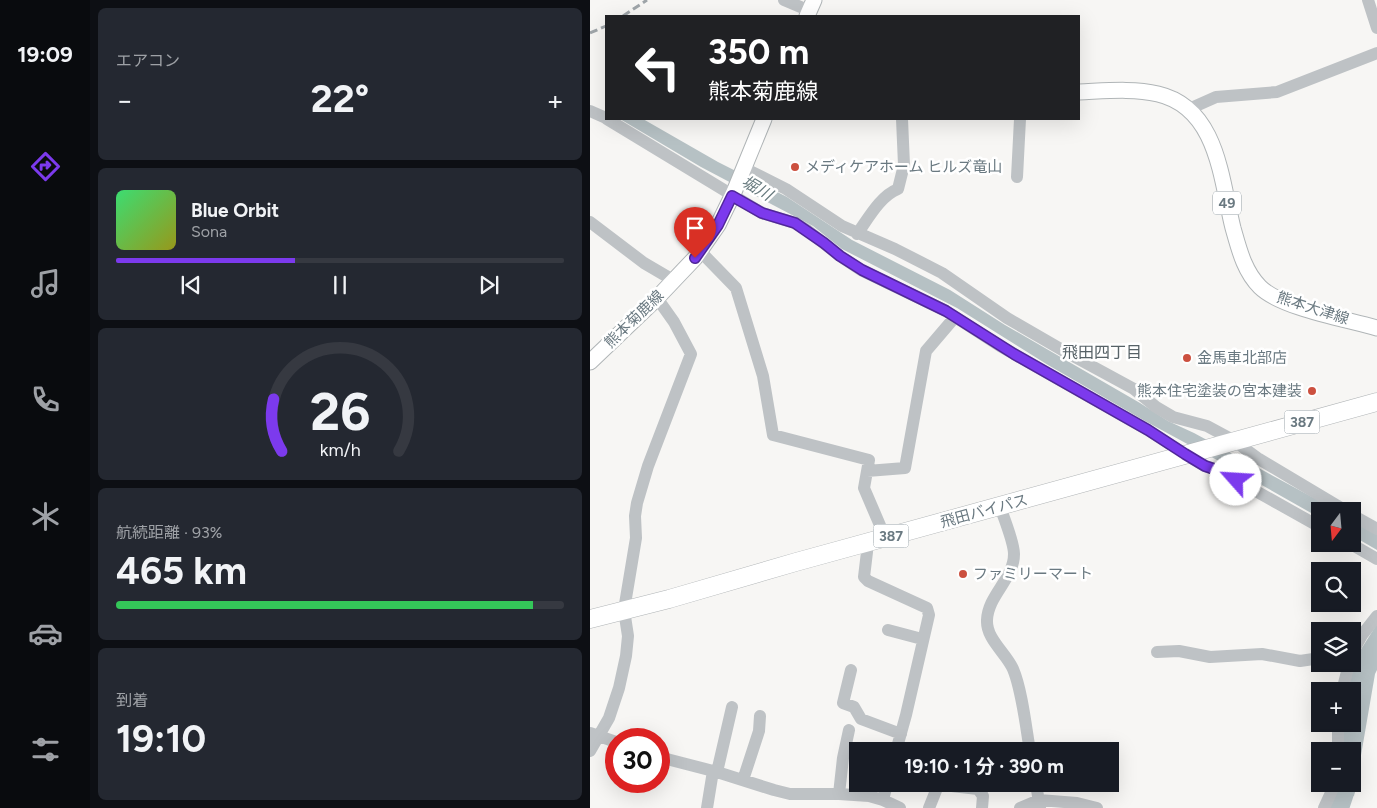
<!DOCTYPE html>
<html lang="ja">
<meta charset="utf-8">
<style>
body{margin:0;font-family:Figtree,"Noto Sans JP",sans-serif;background:#242831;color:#f1f3f6;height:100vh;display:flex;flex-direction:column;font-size:19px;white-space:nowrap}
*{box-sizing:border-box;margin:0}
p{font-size:16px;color:#9ea1a6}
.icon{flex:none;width:28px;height:28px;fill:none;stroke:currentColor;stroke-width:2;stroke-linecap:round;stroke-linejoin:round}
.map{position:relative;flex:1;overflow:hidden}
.drawer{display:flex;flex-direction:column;gap:8px;padding:8px;background:#0d0f14;width:500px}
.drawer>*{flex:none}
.banner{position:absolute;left:15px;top:15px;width:475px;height:105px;border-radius:0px;box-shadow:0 5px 20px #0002;background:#202124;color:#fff;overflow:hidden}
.needle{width:32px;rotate:196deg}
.tools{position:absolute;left:721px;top:502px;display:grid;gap:10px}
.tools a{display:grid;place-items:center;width:50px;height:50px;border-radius:0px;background:#171b24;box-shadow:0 5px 20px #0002;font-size:25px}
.speed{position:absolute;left:15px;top:728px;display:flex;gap:10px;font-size:25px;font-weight:700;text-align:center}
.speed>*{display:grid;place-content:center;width:65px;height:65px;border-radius:50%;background:#171b24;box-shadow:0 5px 20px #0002;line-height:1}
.speed .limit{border:8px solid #d22;background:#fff;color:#111}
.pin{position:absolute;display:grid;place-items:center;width:42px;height:42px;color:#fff;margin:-51px -21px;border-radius:50% 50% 50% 0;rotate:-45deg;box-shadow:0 0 5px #0007}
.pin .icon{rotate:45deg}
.me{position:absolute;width:55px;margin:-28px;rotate:296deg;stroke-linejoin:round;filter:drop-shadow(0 0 4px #0008)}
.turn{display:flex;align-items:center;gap:18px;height:105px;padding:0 20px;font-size:22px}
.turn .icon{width:65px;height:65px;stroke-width:2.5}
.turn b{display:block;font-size:35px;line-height:42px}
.big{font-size:38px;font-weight:700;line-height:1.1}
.drawer .widget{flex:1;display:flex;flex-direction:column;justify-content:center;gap:8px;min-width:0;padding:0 18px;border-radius:8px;background:#242831}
.drawer .dial{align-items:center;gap:0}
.dial svg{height:130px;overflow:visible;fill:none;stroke:#363941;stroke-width:7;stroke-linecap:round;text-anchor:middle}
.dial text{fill:#f1f3f6;stroke:none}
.song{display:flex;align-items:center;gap:15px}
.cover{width:60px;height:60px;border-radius:8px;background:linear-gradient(135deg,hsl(140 70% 55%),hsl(60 70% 35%))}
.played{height:5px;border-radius:2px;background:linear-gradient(90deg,#7c3aed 40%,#363941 40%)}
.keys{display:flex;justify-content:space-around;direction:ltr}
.heat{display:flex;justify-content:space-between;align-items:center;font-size:28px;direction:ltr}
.charge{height:8px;border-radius:4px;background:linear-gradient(90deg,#34c759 93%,#363941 0)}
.trip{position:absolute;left:259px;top:742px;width:270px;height:50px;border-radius:0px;background:#171b24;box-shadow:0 5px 20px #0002;font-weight:700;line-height:50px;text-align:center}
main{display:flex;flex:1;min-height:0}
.tab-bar{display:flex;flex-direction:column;width:90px;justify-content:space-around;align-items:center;background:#090b0e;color:#9ea1a6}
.tab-bar .icon{width:35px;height:35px}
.tab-bar .on{color:#7c3aed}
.tab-bar b{font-size:22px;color:#f1f3f6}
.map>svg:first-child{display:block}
.water{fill:#b6c1c4}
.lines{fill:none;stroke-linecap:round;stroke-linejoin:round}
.river{stroke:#b6c1c4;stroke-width:20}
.major-casing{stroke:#b0b5b7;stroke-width:17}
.highway-casing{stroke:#b0b4b6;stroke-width:19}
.minor{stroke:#bec2c5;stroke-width:12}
.major{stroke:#fff;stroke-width:15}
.highway{stroke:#fff;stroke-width:18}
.rail{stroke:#9fa5a9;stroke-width:3;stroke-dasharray:8 4;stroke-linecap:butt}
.route-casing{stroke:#51269a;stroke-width:12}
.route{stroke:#7c3aed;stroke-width:9}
.poi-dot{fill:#cc503f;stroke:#fff;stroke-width:2}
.labels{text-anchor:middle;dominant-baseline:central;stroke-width:5;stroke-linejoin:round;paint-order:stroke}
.shield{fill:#fff;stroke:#97a1a7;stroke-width:1}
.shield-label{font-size:14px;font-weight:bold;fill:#6a7981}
.poi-label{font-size:15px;fill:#6a7981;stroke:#fff;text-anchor:start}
.street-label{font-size:15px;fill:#6a7981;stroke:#fff}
.water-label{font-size:16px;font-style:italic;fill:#66797d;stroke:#fff}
.neighbourhood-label{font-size:16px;fill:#576267;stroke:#fff}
</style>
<main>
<nav class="tab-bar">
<b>19:09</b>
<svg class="icon on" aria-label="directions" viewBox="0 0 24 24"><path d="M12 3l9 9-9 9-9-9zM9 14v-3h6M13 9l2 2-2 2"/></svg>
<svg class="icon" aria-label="music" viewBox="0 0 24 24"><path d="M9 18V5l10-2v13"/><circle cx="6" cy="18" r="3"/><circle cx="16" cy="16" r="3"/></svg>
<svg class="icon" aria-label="phone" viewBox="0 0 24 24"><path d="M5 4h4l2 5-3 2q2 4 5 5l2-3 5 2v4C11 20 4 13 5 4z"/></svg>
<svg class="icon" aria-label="climate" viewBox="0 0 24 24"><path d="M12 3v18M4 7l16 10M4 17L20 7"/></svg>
<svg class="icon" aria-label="car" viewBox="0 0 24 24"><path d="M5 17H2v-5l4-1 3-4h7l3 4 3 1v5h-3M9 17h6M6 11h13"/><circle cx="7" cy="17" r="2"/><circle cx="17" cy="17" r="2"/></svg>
<svg class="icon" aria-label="filters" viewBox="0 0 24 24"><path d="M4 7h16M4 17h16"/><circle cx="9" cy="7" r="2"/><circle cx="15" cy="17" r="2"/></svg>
</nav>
<section class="drawer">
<div class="widget"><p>エアコン</p>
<div class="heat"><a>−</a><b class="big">22°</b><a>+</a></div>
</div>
<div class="widget">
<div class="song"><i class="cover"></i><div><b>Blue Orbit</b><p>Sona</p></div></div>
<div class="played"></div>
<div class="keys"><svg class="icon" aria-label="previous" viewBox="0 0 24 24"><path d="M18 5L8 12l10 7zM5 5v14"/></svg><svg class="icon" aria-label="pause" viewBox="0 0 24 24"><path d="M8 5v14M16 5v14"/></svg><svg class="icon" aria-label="next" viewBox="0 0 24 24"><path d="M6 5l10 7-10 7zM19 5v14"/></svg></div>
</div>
<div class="widget dial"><svg viewBox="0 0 100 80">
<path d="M14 69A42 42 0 1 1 86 69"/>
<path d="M14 69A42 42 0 0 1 9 37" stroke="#7c3aed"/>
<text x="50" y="56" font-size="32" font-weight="700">26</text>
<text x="50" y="72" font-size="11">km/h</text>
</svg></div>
<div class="widget"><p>航続距離 · 93%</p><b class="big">465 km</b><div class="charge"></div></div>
<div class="widget"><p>到着</p><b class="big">19:10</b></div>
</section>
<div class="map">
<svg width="787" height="808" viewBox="0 0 787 808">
<rect width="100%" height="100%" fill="#f7f6f4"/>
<path class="water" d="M 30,119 L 53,119 L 128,162 L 197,197 L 262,240 L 360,290 L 415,325 L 550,403 L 578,421 L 604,433 L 748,511 L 730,511 L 730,518 L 638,466 L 555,421 L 458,365 L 367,308 L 252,249 L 223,226 L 111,167 Z
M 763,519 L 787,533 L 787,550 L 763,536 Z
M 787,624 L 787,670 L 785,674 L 764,796 L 747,796 L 749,784 L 762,784 L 762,751 L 754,751 L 753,724 L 762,724 L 762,691 L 756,691 L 756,690 L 768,654 Z"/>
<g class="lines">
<path class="river" d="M 749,808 L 757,784"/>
<g class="major-casing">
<path id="major" d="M 217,16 L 224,0
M 489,92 C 515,91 543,88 568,94 C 628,108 631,180 643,228 C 649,249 654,271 670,287 C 691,308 756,319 787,328
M 0,362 L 67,298 L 105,258 L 128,225 L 144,192 L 174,119"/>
</g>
<g class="highway-casing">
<path id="highway" d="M 0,619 L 79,599 L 206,562 L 787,402"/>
</g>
<path class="minor" d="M 194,0 L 220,11
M 778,0 L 787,28
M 599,109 L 626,97 L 687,92 L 787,53
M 0,111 L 16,118
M 17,119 L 172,213 L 205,223 L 217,230 L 250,256 L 271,270 L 356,311 L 410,346 L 558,430 L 595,454 L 615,466 L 630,471 L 730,527
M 154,168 L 196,189 L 252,226 L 305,249 L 352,273 L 417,318 L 474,351 L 544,389 L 566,407 L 583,417 L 617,426 L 643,440 L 669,459 L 756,511
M 427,177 L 430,119
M 0,222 L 54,263 L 83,280
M 267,234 C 278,219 290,196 308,189 L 314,165 L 312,119
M 110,251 L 146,288 L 173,376 L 183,435 L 279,460 L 274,488 L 295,537
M 277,471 L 315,468 L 336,351 L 365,317
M 410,506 C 414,519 424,542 424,554 C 424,579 398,595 397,620 C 396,639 416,653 423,669 C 432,690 436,728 440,751
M 762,515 L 787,529
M 277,543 L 277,552 L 274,577 L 278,581 L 337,608 L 339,615 L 316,715 L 306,751
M 761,544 L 787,559
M 298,630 L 332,639
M 567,652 L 589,651 L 620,657 L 672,654 L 710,661 L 730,658
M 762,653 L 772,635 L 787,616
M 261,670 L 253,703 L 264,707 L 271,719 L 311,734
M 752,691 L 759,664
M 748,724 L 748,751
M 0,733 L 26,742
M 0,751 L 19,718 L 29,688 L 36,656 L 38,636 L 34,610 L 46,538 L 45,516 L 47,503 L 58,466 L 101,354 L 84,322 L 67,298
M 69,757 L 127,772 L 184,790 L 200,794 L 249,794 L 279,796 L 293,800 L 310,808
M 127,772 L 142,707
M 153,780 L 169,731 L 170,716
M 446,784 L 450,808
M 249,794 L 253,758 L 259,730
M 293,800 L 297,784
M 117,808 L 123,771
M 339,808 L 347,788 L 353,785 L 388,789 L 393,796 L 392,808
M 430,808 L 449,800 L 487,803 L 507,808
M 734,808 L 745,784"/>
<use href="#major" class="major"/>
<use href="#highway" class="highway"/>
<path class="rail" d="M 33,16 L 57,0
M 0,33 L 16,26"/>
</g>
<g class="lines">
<g class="route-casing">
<path id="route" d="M 105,258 L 128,225 L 142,196 L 172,213 L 205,223 L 234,243 L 250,256 L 272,270 L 356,311 L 424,354 L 558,430 L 595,454 L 615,466 L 630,471 L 646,480"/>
</g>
<use href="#route" class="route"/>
</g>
<g class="poi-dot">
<circle cx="205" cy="167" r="5"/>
<circle cx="597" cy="358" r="5"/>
<circle cx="722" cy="391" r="5"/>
<circle cx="373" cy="574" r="5"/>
</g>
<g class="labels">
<g class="shield">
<rect x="623" y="191.5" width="28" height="23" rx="4"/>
<rect x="694.5" y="410.5" width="35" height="23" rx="4"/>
<rect x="283.5" y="524.5" width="35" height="23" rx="4"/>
</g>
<g class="shield-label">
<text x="637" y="203">49</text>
<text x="712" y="422">387</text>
<text x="301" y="536">387</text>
</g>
<g class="poi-label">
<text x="215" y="167">メディケアホーム ヒルズ竜山</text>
<text x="607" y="358">金馬車北部店</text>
<text x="712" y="391" text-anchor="end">熊本住宅塗装の宮本建装</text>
<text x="383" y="574">ファミリーマート</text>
</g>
<g class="street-label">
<text transform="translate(723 308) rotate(18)">熊本大津線</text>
<text transform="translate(44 319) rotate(-44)">熊本菊鹿線</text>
<text transform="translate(394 511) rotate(-15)">飛田バイパス</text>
</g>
<g class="water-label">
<text transform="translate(167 188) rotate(31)">堀川</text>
</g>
<g class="neighbourhood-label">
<text x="512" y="352">飛田四丁目</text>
</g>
</g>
</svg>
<div class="tools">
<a><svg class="needle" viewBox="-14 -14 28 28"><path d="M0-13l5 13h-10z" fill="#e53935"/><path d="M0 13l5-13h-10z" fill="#9ea1a6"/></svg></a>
<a><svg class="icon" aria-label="search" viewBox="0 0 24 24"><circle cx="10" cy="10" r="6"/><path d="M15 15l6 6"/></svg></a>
<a><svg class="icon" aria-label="layers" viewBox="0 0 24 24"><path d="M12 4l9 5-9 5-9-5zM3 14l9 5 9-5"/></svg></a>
<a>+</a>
<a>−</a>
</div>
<div class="speed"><div class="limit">30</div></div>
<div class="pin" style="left:105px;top:258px;background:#d93025"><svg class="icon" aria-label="arrive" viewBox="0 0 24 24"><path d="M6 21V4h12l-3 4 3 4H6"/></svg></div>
<svg class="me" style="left:646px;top:480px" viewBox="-20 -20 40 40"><circle r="19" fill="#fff"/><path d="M0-13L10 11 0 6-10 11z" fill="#7c3aed"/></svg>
<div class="trip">19:10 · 1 分 · 390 m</div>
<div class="banner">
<div class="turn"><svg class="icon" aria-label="left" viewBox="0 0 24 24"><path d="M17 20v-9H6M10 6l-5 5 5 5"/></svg><div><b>350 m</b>熊本菊鹿線</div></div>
</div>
</div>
</main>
